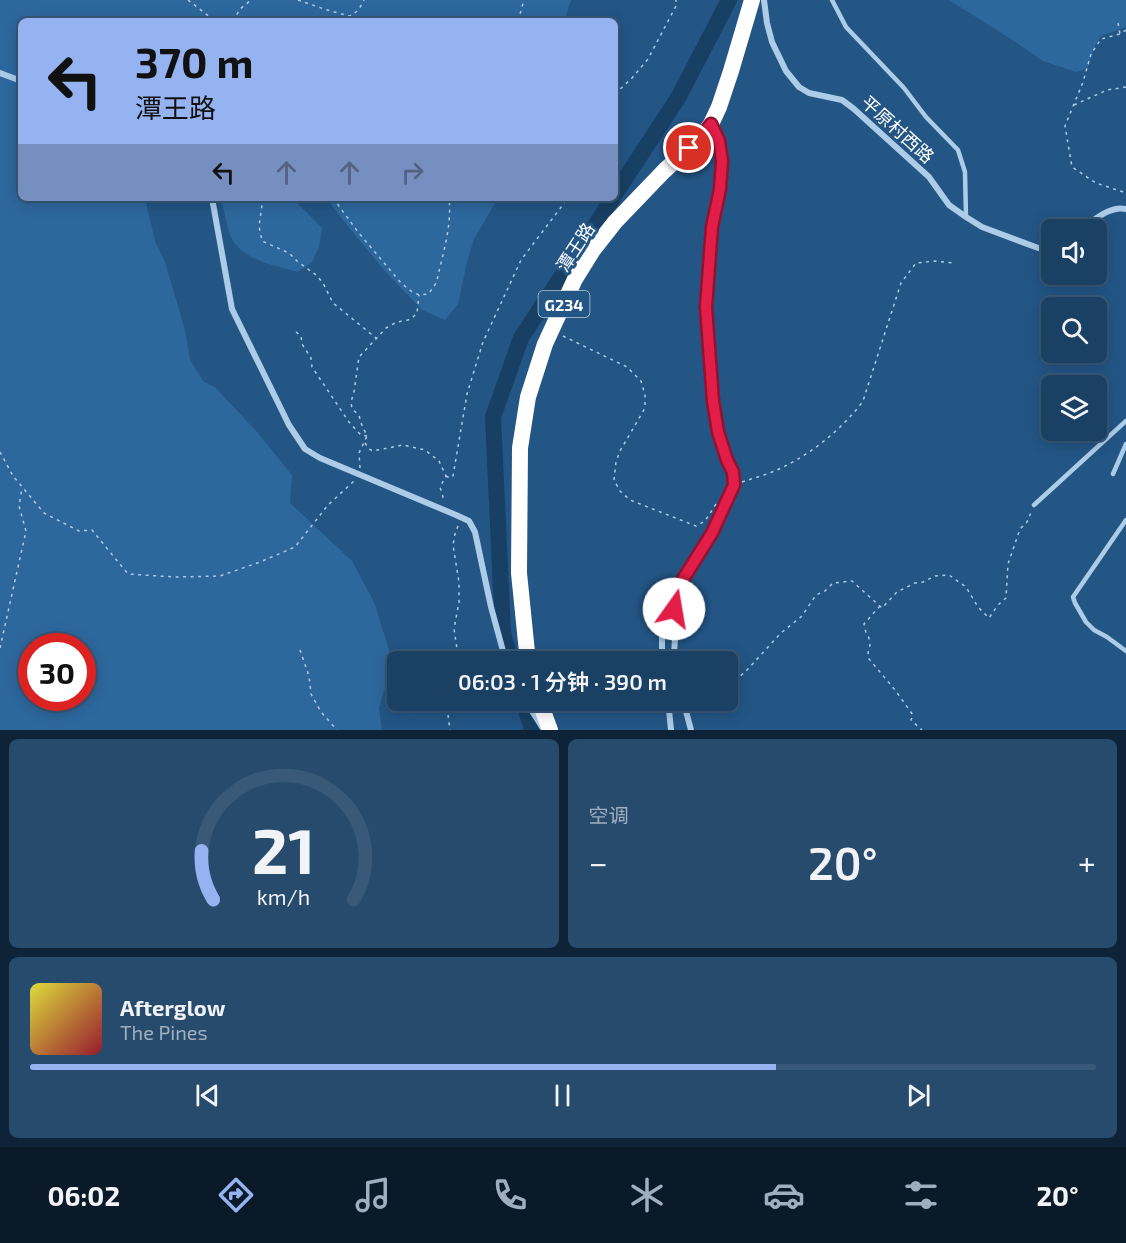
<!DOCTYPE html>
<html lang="zh">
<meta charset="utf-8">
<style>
body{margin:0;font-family:"Exo 2","Noto Sans SC",sans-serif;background:#274b6d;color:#f1f3f6;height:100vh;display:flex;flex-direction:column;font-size:22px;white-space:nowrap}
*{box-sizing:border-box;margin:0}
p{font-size:20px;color:#9fafbf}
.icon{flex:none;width:33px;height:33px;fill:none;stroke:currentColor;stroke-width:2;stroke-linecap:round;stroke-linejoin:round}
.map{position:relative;height:730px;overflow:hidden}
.drawer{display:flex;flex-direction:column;gap:9px;padding:9px;background:#0e2337;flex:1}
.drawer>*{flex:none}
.banner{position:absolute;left:18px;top:18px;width:600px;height:183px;border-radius:9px;box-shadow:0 3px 15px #0003,0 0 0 2px #385978;background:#95b2f1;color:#111;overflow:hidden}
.controls{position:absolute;left:1041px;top:219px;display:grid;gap:12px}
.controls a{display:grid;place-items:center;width:66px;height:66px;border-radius:9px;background:#1a4064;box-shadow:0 3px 15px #0003,0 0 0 2px #385978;font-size:30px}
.speed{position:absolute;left:18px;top:633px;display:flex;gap:12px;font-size:30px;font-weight:700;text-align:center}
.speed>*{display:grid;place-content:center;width:78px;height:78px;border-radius:50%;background:#1a4064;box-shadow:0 3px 15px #0003,0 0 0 2px #385978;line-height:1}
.speed .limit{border:9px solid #d22;background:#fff;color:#111}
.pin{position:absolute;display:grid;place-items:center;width:51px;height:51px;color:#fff;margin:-26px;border:3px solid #fff;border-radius:50%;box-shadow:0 2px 6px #0007}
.me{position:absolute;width:66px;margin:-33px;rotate:13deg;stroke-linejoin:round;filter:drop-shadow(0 0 4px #0008)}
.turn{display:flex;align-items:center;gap:21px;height:126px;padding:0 18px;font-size:27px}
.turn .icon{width:78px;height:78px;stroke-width:2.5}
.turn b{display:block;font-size:42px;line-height:51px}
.lanes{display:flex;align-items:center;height:57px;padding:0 18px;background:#0003;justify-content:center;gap:30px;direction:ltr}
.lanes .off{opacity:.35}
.big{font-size:45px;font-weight:600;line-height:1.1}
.drawer .tile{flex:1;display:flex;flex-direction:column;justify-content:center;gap:9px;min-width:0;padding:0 21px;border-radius:9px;background:#274b6d}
.drawer .dial{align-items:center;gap:0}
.dial svg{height:156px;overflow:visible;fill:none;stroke:#385978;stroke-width:7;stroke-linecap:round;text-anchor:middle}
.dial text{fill:#f1f3f6;stroke:none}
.song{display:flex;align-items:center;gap:18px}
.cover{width:72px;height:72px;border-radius:9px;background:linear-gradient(135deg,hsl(60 70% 55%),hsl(350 70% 35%))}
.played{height:6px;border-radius:3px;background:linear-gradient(90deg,#95b2f1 70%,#385978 70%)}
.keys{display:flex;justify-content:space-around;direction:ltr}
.heat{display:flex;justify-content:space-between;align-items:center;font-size:33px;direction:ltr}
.drawer .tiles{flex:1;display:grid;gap:9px;grid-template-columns:1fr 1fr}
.tile:last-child{grid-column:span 2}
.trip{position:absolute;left:387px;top:651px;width:351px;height:60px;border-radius:9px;background:#1a4064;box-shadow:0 3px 15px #0003,0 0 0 2px #385978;font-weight:600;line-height:60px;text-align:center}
.tabs{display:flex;height:96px;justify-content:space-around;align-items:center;background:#0a1a28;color:#9fafbf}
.tabs .icon{width:42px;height:42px}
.tabs .active{color:#95b2f1}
.tabs b{font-size:27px;color:#f1f3f6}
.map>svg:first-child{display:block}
.green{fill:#2d689d;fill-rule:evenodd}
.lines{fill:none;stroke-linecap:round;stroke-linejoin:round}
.river{stroke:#183f64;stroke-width:16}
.path{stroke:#accce8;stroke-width:1.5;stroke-dasharray:3 4.5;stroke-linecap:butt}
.lane{stroke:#accce8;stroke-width:4.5}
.street{stroke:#accce8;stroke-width:6}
.highway{stroke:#fff;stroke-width:16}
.route-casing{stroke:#92132f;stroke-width:15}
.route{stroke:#e11d48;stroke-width:10}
.labels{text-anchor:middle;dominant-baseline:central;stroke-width:6;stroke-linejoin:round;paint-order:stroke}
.shield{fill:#235585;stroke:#bdccda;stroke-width:1.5}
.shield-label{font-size:16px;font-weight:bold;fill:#fff}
.street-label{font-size:18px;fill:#fff;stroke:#235585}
</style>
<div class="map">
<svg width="1126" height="730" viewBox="0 0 1126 730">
<rect width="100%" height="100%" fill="#235585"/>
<path class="green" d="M 0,0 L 571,0 L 564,21 L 21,21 L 21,198 L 145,198 L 155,241 L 165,262 L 185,330 L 190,360 L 204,382 L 215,387 L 257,432 L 292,475 L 290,503 L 352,561 L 374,602 L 390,653 L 388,678 L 379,708 L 382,730 L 0,730 ZM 32,646 L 82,646 L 82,698 L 32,698 Z
M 949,0 L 1126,0 L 1126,27 L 1101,36 L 1096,44 L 1087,69 L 1076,72 L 1043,61 L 1014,41 Z
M 221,198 L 294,198 L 298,204 L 322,228 L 319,247 L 312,262 L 298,272 C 273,265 242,261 230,235 C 226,223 224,210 221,198 Z
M 326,198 L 498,198 L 474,239 L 467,262 L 458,304 L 445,320 L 422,310 L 384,270 L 347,225 Z"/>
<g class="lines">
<path class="river" d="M 615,194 L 678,98 L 729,0
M 511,662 L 503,632 L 493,417 L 521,338 L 613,198
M 523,700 L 532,730"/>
<path class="path" d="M 188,0 L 215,21
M 298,0 L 324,9 L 349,16 C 357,13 360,8 364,0
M 233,21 L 240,9 L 251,0
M 518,21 L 524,0
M 1118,23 L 1120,34
M 1126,30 L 1120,34 L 1101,39 L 1091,54 L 1083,82 L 1065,126 L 1072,167 L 1096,183 L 1126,193
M 615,94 L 632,78 L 648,59 L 676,6 L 676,0
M 1074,105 L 1107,90 L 1126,87
M 263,198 L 259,226 L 262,241 L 289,253 L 297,261 L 316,275 L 323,283 L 333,303 L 376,338
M 333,198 L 358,232 L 401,283 L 411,291 L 419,295 L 428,294 L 434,287 L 437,280 C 443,253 452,226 449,198
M 296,332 L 301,336 L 302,344 L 311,358 L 312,367 L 349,422 L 361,435 L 367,436
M 563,336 L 627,367 L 641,381 L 645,395 L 645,408 L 620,451 L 616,462 L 614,480 L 620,491 L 630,500 L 696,526 L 705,521 L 716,504
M 365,443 L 369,449 L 373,451 L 403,445 L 425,450 L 439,461 L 446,476 L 440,487 L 443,497 L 441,501
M 0,452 L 13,476 L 44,513 L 79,531 L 92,530 L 128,574 L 174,577 L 220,576 L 260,562 L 295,547 L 328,505 L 354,481
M 360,468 L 359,453 L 367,436 L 361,423 L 359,415 L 352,409 L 351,402 L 354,392 L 359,357 L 386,328 L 397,322 L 408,320 L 413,317 L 417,313 L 419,295
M 446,476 L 450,478 L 453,476 L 467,394 L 483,342 L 521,260 L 568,198
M 742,482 C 757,477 773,473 787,465 C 815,451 845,426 863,401 L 901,283 L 916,263 L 935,261 L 954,263
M 458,526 L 455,534 L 453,545 L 459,582 L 459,602 L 454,629 L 459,662
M 880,606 L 864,624 L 866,633 L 869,638 L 870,645 L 868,653 L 869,659 L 895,690 L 913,715 L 911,720 L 922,730
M 0,648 L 26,531 L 19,506 L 22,488
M 300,650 L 309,676 L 311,694 L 321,712 L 337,730
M 728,683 L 736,680 L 747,670 L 781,633 L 802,616 L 816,595 L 825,591 L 833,583 L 852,581 L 882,608 L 897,592 L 915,583 L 923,582 L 935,576 L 949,575 L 966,587 L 978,607 L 989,618 L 998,605 L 1006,598 L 1008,564 L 1020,529 L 1027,522 L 1032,510
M 446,700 L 450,730"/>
<path class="lane" d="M 832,0 L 846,27 L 904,88 L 926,117 L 958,150 L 965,172 L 966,217
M 1113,474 L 1126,444
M 1034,505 L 1126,421
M 1126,520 L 1073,597 L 1075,603 L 1086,622 L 1094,630 L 1107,637 L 1126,651"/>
<path class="street" d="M 764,0 L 767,23 L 772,42 L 786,71 L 799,87 L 809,93 L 842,100 L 854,109 L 929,177 L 949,205 L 966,217 L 982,227 L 1041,249 L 1052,247
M 0,73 L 16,79 L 21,79
M 212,198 L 232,309 L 289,425 L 305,449 L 320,458 L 456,515 L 469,521 L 475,532 L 491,607 L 506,662
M 1080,230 C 1093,221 1110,205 1126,209
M 672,597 L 676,622 L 674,655 L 675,662
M 663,662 L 662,651 L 662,622 L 667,606 L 679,584 L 712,533 L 734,485 L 733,472 L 727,460 L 718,432 L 713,401 L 706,307 L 712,227 L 719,189 L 722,161 L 719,141 L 712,127
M 525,700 L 542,727
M 668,700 L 671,730
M 683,700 L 691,730"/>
<path class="highway" d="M 528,662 L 519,573 L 520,448 L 528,397 L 545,344 L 575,279 L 593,250 L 615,222 L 664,171 L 702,136 L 711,124 L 719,107 L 731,71 L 752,0
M 539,700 L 550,730"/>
</g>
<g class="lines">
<g class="route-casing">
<path id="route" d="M 674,609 L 672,597 L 712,533 L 734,485 L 733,472 L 727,460 L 718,432 L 713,401 L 706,307 L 712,227 L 720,189 L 722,161 L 719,141 L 711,124 L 702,136 L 689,148"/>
</g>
<use href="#route" class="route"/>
</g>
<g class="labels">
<rect class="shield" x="538.5" y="291" width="51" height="26" rx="4.5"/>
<g class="shield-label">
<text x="564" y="304">G234</text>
</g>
<g class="street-label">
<text transform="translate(898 129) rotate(42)">平原村西路</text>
<text transform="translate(575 247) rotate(-57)">潭王路</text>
</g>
</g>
</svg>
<div class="controls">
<a><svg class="icon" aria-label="sound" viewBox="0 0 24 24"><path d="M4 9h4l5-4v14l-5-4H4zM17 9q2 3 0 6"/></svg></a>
<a><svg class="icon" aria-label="search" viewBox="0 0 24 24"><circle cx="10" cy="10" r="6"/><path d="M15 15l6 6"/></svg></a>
<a><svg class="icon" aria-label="layers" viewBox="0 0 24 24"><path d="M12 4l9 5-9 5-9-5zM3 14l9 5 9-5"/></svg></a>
</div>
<div class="speed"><div class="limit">30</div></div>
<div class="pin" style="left:689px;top:148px;background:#d93025"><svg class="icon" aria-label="arrive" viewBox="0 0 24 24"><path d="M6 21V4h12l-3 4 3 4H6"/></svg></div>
<svg class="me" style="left:674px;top:609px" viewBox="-20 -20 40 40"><circle r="19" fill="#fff"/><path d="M0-13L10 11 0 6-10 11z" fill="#e11d48"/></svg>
<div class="trip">06:03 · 1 分钟 · 390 m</div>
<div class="banner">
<div class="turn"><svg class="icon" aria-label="left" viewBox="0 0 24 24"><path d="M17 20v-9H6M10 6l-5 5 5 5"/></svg><div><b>370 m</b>潭王路</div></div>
<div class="lanes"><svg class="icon" aria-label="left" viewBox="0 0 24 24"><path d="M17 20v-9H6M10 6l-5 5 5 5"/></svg><svg class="icon off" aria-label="ahead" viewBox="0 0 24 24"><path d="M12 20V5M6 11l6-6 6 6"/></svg><svg class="icon off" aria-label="ahead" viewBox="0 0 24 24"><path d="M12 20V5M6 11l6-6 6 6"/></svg><svg class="icon off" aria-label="right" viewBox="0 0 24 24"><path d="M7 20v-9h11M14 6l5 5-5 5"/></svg></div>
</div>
</div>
<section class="drawer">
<div class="tiles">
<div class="tile dial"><svg viewBox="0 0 100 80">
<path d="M14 69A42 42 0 1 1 86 69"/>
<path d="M14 69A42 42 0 0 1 8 44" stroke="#95b2f1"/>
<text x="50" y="56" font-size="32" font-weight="700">21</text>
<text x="50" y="72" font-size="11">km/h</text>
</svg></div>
<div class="tile"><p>空调</p>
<div class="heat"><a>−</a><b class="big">20°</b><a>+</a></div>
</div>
<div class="tile">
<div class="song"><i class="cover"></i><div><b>Afterglow</b><p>The Pines</p></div></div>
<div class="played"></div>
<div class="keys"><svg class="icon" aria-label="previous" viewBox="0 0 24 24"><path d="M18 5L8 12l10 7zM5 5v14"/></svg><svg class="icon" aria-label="pause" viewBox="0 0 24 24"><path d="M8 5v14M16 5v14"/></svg><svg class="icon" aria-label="next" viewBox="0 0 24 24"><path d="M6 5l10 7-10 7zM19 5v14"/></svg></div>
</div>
</div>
</section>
<nav class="tabs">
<b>06:02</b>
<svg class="icon active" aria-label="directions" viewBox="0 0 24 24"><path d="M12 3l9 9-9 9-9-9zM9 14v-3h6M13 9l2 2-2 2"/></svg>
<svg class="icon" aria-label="music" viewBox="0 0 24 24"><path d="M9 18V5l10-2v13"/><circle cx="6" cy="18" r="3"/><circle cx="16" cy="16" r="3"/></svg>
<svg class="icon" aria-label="phone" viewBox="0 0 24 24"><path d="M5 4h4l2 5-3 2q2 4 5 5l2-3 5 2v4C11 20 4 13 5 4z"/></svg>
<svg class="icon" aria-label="climate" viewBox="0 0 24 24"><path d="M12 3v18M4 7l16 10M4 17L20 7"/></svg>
<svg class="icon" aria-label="car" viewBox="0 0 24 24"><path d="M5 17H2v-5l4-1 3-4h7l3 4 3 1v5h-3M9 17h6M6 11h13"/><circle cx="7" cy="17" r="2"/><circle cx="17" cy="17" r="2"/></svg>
<svg class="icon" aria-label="filters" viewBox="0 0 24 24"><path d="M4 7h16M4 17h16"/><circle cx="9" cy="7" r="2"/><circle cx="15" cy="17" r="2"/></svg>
<b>20°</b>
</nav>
